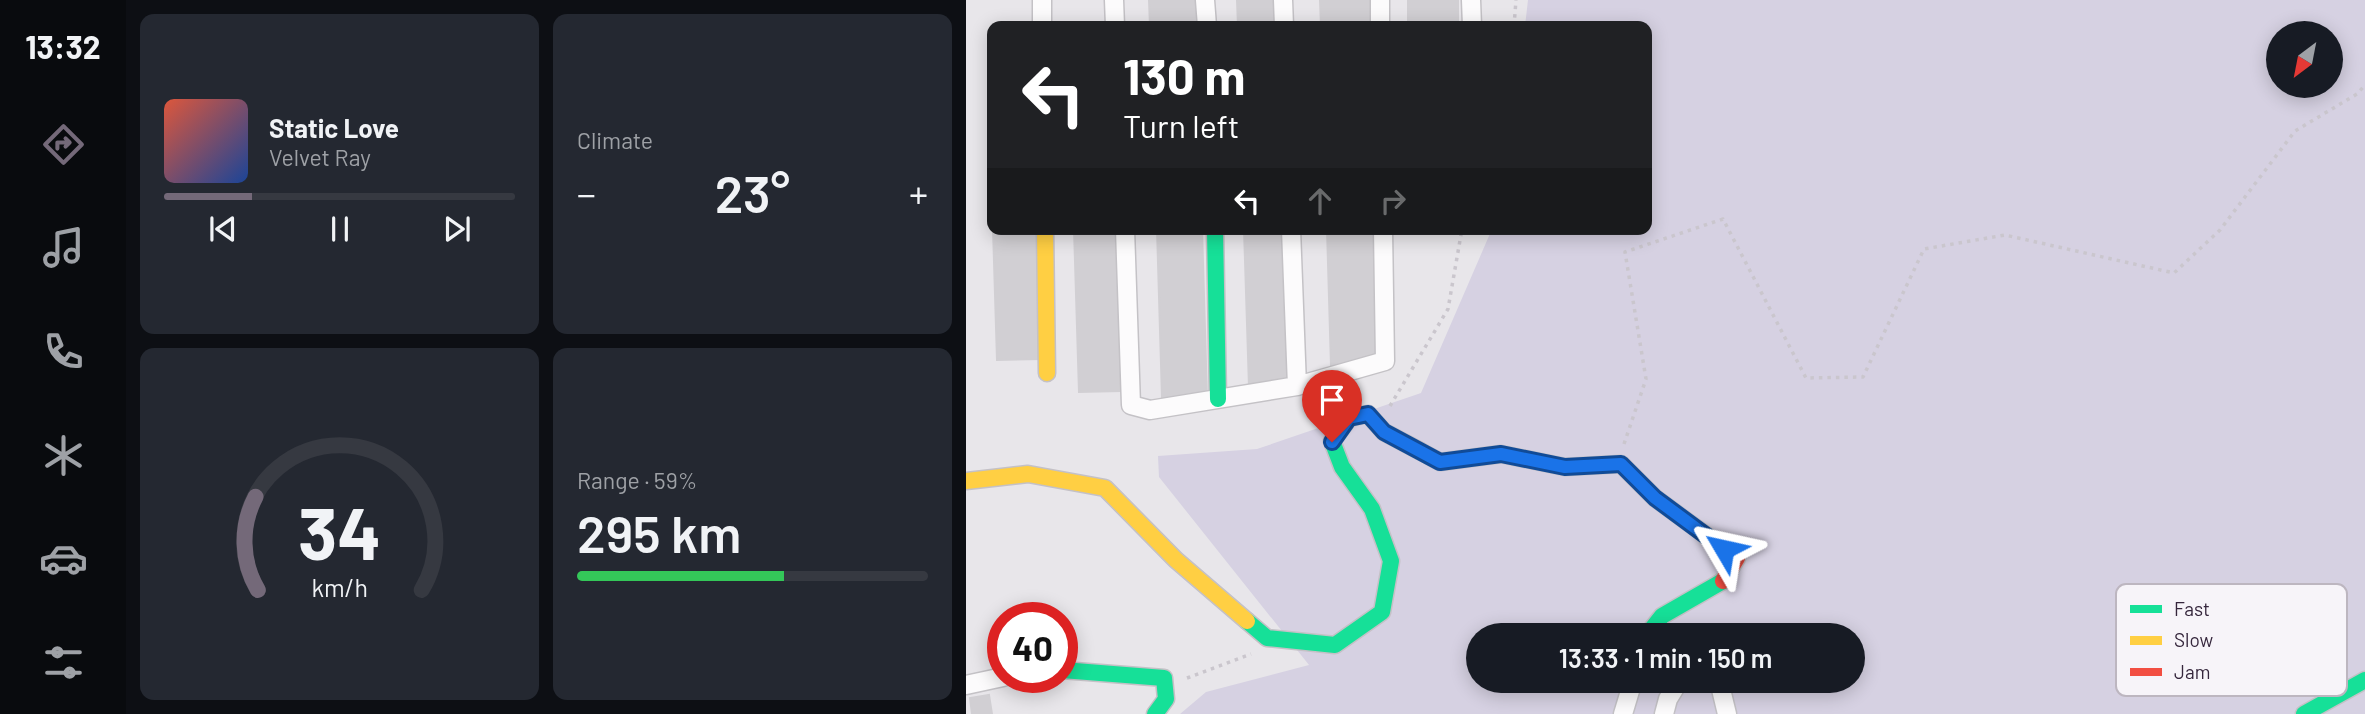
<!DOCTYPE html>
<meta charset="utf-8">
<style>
body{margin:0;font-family:Barlow,sans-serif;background:#242831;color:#f1f3f6;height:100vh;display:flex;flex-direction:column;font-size:26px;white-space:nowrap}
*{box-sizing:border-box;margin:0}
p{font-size:23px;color:#9ea1a6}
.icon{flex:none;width:38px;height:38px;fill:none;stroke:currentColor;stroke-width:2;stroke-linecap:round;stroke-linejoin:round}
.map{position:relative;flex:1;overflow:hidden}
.side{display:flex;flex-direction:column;gap:14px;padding:14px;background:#0d0f14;width:840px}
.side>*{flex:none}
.guide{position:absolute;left:21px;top:21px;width:665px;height:214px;border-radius:14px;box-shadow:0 4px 18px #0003;background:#202124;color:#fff;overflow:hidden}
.needle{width:46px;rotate:212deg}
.fabs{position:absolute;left:1300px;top:21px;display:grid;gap:14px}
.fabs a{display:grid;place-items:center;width:77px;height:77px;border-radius:50%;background:#171b24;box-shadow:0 4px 18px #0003;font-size:35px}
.speed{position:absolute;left:21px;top:602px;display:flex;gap:14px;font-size:35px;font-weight:700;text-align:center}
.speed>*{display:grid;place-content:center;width:91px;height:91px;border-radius:50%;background:#171b24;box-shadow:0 4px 18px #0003;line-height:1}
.speed .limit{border:10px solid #d22;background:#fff;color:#111}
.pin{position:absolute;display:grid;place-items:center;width:60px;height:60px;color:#fff;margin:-72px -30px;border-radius:50% 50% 50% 0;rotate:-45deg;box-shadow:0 0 7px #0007}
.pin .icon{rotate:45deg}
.me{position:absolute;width:77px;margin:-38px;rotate:306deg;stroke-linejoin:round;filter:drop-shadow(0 0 5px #0008)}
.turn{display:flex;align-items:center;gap:24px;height:147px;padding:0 21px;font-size:32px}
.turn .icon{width:91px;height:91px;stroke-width:2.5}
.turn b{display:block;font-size:49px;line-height:60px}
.lanes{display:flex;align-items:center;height:66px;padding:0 21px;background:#0003;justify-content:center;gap:35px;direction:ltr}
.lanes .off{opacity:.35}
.big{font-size:52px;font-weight:600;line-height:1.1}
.side .card{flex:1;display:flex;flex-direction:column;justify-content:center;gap:10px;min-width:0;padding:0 24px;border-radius:14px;background:#242831}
.side .dial{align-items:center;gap:0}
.dial svg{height:182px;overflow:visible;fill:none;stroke:#363941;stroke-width:7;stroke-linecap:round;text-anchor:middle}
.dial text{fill:#f1f3f6;stroke:none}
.song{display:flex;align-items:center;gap:21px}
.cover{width:84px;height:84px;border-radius:10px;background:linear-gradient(135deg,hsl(10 70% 55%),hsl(220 70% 35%))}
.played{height:7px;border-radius:4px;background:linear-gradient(90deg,#746979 25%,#363941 25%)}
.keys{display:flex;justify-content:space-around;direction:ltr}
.heat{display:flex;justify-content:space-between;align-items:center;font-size:38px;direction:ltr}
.charge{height:10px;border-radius:5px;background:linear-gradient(90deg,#34c759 59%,#363941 0)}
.side .tiles{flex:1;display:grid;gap:14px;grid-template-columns:repeat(2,1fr)}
.trip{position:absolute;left:500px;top:623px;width:399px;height:70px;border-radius:35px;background:#171b24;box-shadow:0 4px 18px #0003;font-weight:600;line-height:70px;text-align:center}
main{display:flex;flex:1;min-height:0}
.tab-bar{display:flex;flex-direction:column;width:126px;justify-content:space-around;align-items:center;background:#090b0e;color:#9ea1a6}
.tab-bar .icon{width:49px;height:49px}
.tab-bar .active{color:#746979}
.tab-bar b{font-size:32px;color:#f1f3f6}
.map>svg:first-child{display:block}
.green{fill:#d6d1e2;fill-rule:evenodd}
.building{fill:#d1cfd3;stroke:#d1cfd3;stroke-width:2}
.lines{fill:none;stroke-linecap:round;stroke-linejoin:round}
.street-casing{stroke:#c4c2c6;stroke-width:21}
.fast-casing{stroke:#c4c1c6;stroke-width:19}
.slow-casing{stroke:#c4c1c6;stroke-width:19}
.jam-casing{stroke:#c4c1c6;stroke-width:19}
.path{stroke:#cac6cd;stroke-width:3.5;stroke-dasharray:3.5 5;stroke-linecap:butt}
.street{stroke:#fcfbfc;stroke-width:18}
.fast{stroke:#16e098;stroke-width:16}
.slow{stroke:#ffcf43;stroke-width:16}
.jam{stroke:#f24e42;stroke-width:16}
.route-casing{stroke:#114b97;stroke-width:18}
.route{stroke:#1a73e8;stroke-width:12}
.key{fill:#f7f4f9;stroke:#bdb6c0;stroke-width:2}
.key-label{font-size:19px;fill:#35263c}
</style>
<main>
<nav class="tab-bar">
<b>13:32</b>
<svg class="icon active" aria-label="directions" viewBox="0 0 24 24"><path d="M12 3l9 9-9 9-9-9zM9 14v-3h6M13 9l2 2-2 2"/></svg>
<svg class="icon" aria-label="music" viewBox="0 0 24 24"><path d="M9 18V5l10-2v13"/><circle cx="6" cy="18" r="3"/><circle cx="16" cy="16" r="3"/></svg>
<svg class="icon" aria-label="phone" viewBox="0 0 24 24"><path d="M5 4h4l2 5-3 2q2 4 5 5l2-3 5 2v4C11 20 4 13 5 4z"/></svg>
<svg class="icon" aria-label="climate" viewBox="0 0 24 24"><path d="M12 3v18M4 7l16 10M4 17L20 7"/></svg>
<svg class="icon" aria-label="car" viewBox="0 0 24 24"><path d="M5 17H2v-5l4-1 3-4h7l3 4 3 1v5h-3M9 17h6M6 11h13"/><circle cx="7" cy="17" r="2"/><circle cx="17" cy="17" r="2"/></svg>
<svg class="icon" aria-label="filters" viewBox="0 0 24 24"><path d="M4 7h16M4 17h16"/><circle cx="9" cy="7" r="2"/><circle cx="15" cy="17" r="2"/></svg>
</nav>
<section class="side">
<div class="tiles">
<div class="card">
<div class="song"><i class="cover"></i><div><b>Static Love</b><p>Velvet Ray</p></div></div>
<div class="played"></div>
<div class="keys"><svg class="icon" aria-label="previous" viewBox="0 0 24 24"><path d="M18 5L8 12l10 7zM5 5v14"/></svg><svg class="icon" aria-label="pause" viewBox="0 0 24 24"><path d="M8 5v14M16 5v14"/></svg><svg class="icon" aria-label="next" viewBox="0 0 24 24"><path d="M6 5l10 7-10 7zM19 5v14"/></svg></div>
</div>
<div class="card"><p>Climate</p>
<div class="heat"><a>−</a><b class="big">23°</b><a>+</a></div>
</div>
<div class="card dial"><svg viewBox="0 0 100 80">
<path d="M14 69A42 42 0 1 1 86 69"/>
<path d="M14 69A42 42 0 0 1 13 28" stroke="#746979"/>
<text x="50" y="56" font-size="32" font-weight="700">34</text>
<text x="50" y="72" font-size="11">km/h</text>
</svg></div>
<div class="card"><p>Range · 59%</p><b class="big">295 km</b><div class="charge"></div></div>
</div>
</section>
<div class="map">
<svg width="1399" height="714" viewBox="0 0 1399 714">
<rect width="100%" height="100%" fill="#e8e6ea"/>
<path class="green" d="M 562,0 L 1399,0 L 1399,714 L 214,714 L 240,692 L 343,665 L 193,477 L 192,456 L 291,449 L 455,393 L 526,229 L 681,229 L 681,26 L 559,26 ZM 1312,33 L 1365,33 L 1365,86 L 1312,86 ZM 513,635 L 887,635 L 887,681 L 513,681 Z"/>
<path class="building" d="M 183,0 L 229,0 L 229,26 L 184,26 Z
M 271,0 L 310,0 L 311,26 L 272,26 Z
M 354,0 L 407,0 L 408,26 L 355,26 Z
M 442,0 L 492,0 L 492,26 L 442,26 Z
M 22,71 L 26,71 L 26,195 Z
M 27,229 L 71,229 L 75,359 L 31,360 Z
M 108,229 L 150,229 L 155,391 L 113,392 Z
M 191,229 L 236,229 L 241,397 L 196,398 Z
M 278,229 L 317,229 L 322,386 L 283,387 Z
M 361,229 L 414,229 L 418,365 L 365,366 Z
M 23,695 L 26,714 L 6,714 L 4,698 Z"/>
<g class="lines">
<g class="street-casing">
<path id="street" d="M 76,0 L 76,26
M 148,0 L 149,26
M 239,0 L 241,26
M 317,0 L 318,26
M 414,0 L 414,26
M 505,0 L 506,26
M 159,229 L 165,405 L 184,410 L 331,386 L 419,361 L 417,229
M 325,229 L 331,386
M 753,681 L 761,714
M 0,685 L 37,677
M 657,714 L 667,681
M 698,714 L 702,699 L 713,681"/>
</g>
<g class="fast-casing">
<path id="fast" d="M 249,229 L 252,399
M 281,621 L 301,638 L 369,645 L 416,612 L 425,561 L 406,509 L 376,467 L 366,441 L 383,418 L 402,414 L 418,432 L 454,451
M 681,635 L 696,616 L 757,581
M 96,670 L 198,678 L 200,699 L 189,714
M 1338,714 L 1399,680"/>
</g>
<g class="slow-casing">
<path id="slow" d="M 79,229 L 81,373
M 0,481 L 62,474 L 139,488 L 210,560 L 281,621"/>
</g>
<g class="jam-casing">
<path id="jam" d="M 454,451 L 474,462 L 535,454 L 599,467 L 655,464 L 689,498 L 771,558 L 757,581"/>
</g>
<path class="path" d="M 548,26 L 550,0
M 424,406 L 482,309 L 496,229
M 658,444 L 680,379 L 659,252 L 757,219 L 840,378 L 897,377 L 958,249 L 1039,235 L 1208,273 L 1254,230 L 1329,131 L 1391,94 L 1399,85
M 221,678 L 285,654"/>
<use href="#street" class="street"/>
<use href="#fast" class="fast"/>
<use href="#slow" class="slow"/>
<use href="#jam" class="jam"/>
</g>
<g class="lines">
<g class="route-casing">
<path id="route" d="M 366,442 L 383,418 L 402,414 L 418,432 L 474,462 L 535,454 L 599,467 L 655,464 L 689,498 L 758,549"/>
</g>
<use href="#route" class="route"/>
</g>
<rect x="1150" y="584" width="231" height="112" rx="10" class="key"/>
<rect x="1164" y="605" width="32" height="8" fill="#16e098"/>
<rect x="1164" y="636" width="32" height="9" fill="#ffcf43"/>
<rect x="1164" y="668" width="32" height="8" fill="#f24e42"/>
<g class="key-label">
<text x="1208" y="616">Fast</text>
<text x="1208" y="647">Slow</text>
<text x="1208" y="679">Jam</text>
</g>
</svg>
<div class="fabs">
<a><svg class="needle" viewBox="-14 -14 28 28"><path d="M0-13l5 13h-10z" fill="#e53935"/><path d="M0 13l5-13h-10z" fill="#9ea1a6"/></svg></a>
</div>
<div class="speed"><div class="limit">40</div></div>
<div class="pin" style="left:366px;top:442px;background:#d93025"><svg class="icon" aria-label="arrive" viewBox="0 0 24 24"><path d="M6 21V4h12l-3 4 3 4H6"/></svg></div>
<svg class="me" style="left:758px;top:549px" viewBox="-20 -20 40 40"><path d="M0-17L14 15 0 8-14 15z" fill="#1a73e8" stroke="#fff" stroke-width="4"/></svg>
<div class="trip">13:33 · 1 min · 150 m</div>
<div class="guide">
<div class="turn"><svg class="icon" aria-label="left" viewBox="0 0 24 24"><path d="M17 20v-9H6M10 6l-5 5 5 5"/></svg><div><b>130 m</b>Turn left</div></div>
<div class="lanes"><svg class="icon" aria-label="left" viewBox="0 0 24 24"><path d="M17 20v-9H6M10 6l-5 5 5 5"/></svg><svg class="icon off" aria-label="ahead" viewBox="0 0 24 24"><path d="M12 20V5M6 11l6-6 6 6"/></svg><svg class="icon off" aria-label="right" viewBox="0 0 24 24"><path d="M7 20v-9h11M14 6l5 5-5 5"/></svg></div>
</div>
</div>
</main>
